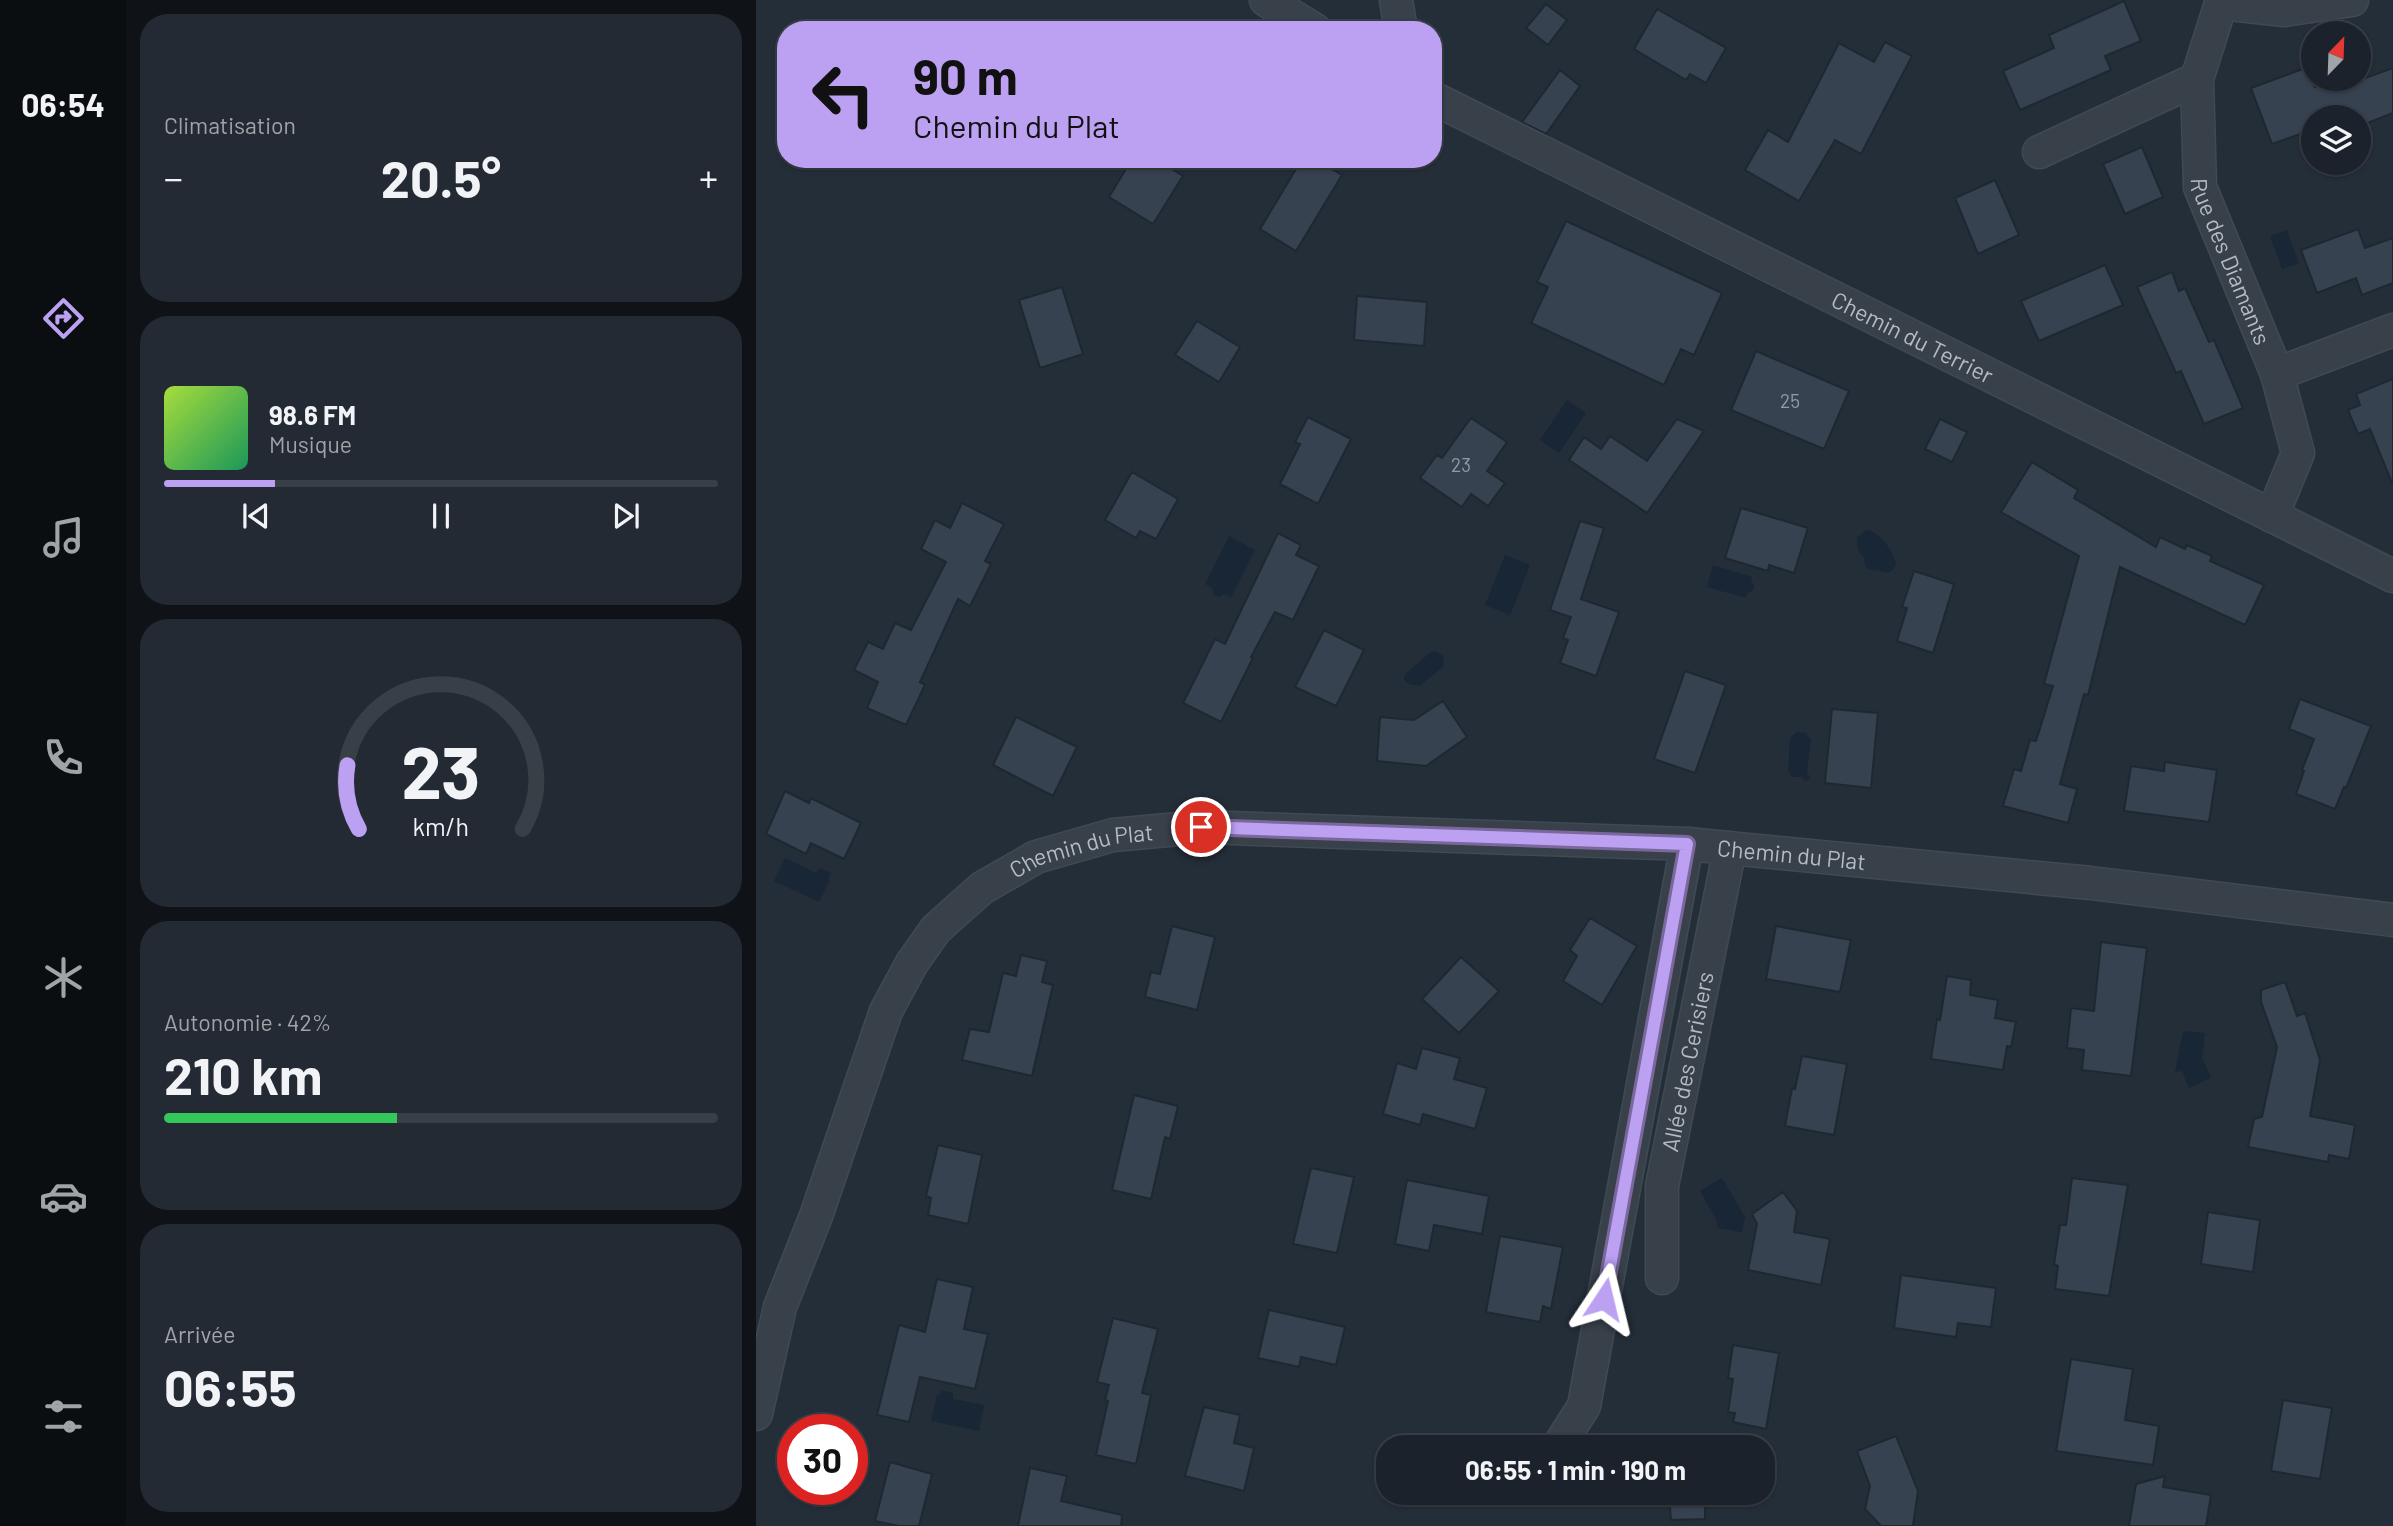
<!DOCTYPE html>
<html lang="fr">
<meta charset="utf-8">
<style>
body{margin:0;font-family:Barlow,sans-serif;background:#242a33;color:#f1f3f6;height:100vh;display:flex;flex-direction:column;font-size:26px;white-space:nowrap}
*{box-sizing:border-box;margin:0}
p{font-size:23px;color:#a0a4a9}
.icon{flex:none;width:38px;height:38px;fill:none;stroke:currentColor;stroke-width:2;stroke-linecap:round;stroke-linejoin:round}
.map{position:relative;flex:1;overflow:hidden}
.side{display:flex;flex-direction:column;gap:14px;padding:14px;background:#0f1318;width:630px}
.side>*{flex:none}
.top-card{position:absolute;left:21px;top:21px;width:665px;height:147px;border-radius:28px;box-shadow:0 2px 5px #0004,0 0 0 2px #393f47;background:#bca0f2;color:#111;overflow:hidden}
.needle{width:46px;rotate:23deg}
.fabs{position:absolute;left:1545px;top:21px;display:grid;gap:14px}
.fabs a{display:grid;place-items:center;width:70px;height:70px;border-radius:50%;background:#1b222b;box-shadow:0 2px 5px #0004,0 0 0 2px #393f47;font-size:35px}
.speed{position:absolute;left:21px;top:1414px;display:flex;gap:14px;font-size:35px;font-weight:700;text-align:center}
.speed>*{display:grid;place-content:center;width:91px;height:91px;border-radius:50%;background:#1b222b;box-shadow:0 2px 5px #0004,0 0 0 2px #393f47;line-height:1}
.speed .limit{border:10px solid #d22;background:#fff;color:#111}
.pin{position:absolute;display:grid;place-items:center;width:60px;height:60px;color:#fff;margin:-30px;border:4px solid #fff;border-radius:50%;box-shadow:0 2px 7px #0007}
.me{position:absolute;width:77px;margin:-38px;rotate:10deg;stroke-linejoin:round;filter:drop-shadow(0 0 5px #0008)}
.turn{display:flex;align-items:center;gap:24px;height:147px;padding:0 21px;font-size:32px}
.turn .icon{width:91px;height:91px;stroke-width:2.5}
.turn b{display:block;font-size:49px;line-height:60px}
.big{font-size:52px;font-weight:700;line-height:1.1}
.side .card{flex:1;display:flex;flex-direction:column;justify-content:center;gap:10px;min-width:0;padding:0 24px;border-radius:28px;background:#242a33}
.side .dial{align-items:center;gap:0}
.dial svg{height:182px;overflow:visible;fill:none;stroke:#393f47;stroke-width:7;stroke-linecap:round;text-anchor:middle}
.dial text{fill:#f1f3f6;stroke:none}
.song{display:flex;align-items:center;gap:21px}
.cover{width:84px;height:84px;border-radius:10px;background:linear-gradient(135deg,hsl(80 70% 55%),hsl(150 70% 35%))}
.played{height:7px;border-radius:4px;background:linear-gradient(90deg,#bca0f2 20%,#393f47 20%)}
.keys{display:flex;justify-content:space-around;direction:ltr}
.heat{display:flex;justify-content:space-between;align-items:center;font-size:38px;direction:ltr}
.charge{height:10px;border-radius:5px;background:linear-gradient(90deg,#34c759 42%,#393f47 0)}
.trip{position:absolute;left:620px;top:1435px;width:399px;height:70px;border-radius:28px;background:#1b222b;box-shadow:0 2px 5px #0004,0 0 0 2px #393f47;font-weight:700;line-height:70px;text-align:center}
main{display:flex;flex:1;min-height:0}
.tab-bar{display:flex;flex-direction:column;width:126px;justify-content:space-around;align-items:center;background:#0b0e11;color:#a0a4a9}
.tab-bar .icon{width:49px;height:49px}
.tab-bar .on{color:#bca0f2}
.tab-bar b{font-size:32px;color:#f1f3f6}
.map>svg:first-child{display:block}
.water{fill:#182636}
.building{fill:#364250;stroke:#1f2731;stroke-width:2}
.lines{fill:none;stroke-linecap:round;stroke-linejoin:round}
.street-casing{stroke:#414953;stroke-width:35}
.street{stroke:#38404a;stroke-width:32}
.route-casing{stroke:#7a689d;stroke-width:18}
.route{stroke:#bca0f2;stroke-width:12}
.labels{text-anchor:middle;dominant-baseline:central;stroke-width:7;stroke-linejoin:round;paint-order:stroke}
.number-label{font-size:19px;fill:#929ba6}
.street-label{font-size:23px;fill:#b3bbc5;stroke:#1d252f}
</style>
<main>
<nav class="tab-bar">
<b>06:54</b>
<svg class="icon on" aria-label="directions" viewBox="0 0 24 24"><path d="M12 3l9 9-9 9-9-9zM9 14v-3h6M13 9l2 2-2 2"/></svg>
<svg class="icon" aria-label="music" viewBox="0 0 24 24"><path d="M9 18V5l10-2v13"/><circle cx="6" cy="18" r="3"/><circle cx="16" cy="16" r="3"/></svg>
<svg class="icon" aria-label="phone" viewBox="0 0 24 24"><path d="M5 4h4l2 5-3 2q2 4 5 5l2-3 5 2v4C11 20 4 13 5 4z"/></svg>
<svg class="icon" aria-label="climate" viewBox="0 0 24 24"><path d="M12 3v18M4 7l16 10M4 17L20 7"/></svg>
<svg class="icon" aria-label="car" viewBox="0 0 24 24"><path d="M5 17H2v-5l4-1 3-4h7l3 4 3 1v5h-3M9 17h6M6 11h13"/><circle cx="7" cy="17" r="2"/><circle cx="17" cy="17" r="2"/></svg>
<svg class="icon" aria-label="filters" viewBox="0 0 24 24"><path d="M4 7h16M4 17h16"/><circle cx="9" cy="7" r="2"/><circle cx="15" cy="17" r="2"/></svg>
</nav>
<section class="side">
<div class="card"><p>Climatisation</p>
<div class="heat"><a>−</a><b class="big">20.5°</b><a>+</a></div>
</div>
<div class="card">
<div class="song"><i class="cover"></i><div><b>98.6 FM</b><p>Musique</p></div></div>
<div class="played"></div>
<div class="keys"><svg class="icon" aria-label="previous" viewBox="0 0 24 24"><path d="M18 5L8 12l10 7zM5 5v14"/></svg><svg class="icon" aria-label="pause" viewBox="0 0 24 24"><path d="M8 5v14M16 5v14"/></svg><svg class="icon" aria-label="next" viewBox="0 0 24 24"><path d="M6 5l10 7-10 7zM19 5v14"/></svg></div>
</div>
<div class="card dial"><svg viewBox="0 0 100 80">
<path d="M14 69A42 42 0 1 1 86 69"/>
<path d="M14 69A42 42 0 0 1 9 41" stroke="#bca0f2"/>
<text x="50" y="56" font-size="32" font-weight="700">23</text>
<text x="50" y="72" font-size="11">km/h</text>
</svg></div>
<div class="card"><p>Autonomie · 42%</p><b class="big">210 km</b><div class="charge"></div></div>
<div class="card"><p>Arrivée</p><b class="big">06:55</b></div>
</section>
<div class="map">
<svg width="1637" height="1526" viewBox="0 0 1637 1526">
<rect width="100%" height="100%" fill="#242e39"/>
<path class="water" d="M 1531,230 L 1543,263 L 1526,269 L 1514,236 Z
M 811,400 L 830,413 L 803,453 L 784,440 Z
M 1110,530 C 1123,530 1138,552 1140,564 L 1136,571 C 1128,575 1122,568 1114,570 L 1109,566 L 1108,558 L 1102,549 L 1101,538 Z
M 473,536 L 499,550 L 475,598 L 468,594 L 464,597 L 458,596 L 456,588 L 449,584 Z
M 749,555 L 774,565 L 754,615 L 729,605 Z
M 957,565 L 996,577 L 995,581 L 998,584 L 998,589 L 991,594 L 990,598 L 951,587 Z
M 679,651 L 688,656 L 687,667 L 663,686 L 652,684 L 648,679 L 649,674 L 675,652 Z
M 1041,732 L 1050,733 L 1055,740 L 1051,773 L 1055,777 L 1050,782 L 1046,777 L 1036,777 L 1032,770 L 1034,738 Z
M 29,858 L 60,873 L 63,868 L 75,873 L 72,878 L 74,880 L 63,902 L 18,881 Z
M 1427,1031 L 1449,1033 L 1446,1058 L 1455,1078 L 1433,1088 L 1426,1071 L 1419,1072 Z
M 966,1178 L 989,1217 L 986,1232 L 961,1228 L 961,1221 L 944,1191 Z
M 185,1390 L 197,1393 L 197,1399 L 228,1405 L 223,1431 L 175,1421 L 181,1395 L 184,1395 Z"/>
<path class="building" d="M 1368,1 L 1385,41 L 1349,56 L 1355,70 L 1264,110 L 1247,71 L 1298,48 L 1293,35 Z
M 790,4 L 811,20 L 792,45 L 770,28 Z
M 901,9 L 970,48 L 950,83 L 934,74 L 930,80 L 878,49 Z
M 1129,42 L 1156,56 L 1105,154 L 1079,140 L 1043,201 L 989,170 L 1012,130 L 1032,142 L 1083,43 L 1118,62 Z
M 1552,67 L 1559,87 L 1579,80 L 1582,88 L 1637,68 L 1637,113 L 1604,126 L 1603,117 L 1558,117 L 1558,129 L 1516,144 L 1495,88 Z
M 804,70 L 824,86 L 790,134 L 766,122 Z
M 1386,147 L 1407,197 L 1369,214 L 1347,164 Z
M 376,159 L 400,159 L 427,176 L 397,224 L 353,197 Z
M 546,159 L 558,159 L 586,175 L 540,251 L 504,229 Z
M 1239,180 L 1263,235 L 1222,254 L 1199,198 Z
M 810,221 L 966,293 L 938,355 L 925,349 L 908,385 L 775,323 L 792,287 L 781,282 Z
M 1602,229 L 1609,248 L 1637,238 L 1637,283 L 1606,295 L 1600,278 L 1561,293 L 1545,250 Z
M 1349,265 L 1367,305 L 1283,341 L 1265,301 Z
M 1416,272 L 1423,291 L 1429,288 L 1453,342 L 1458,340 L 1487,408 L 1448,424 L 1425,371 L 1420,373 L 1381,287 Z
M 306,287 L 327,354 L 284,368 L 263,300 Z
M 601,296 L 671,302 L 668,346 L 598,340 Z
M 441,321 L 484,347 L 463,382 L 419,355 Z
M 1000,351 L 1093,391 L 1068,449 L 975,410 Z
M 1637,379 L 1637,483 L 1636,483 L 1614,429 L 1602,434 L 1592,410 L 1604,405 L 1600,394 Z
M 552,417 L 595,439 L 562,504 L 524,484 L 544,444 L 539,442 Z
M 715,418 L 751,442 L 731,471 L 749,483 L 732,506 L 715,494 L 706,507 L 664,478 L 681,455 L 686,458 Z
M 921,419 L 948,431 L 891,513 L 813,460 L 828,437 L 845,449 L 854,436 L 891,461 Z
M 1184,419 L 1211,432 L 1196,462 L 1169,449 Z
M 1276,462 L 1322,490 L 1318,498 L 1400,547 L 1404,537 L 1429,549 L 1431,545 L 1456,556 L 1454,561 L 1508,585 L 1489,625 L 1364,567 L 1332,695 L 1328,694 L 1304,784 L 1321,789 L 1312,823 L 1247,806 L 1258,769 L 1265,771 L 1274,740 L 1280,741 L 1297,686 L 1288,684 L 1323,556 L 1245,512 Z
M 376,472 L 422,499 L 400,539 L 384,531 L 380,538 L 349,520 Z
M 206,503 L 248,524 L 229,561 L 235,564 L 214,606 L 202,599 L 164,682 L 169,685 L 150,725 L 111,708 L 122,682 L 98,670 L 112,642 L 127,649 L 139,623 L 155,630 L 190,562 L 165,549 L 179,520 L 194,528 Z
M 985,508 L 1052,528 L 1038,573 L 1013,565 L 1012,571 L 969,558 Z
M 824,521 L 848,528 L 825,599 L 863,612 L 840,676 L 804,663 L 812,640 L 807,638 L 815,617 L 794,610 Z
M 522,533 L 545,545 L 540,555 L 563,566 L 537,620 L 519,612 L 495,657 L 497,658 L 465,722 L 427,703 L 459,639 L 469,644 Z
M 1158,571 L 1198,584 L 1177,653 L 1141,641 L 1151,608 L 1146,607 Z
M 568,630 L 608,650 L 580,706 L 539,687 Z
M 929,671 L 970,685 L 939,773 L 898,759 Z
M 1544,699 L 1615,726 L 1590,788 L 1588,787 L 1579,809 L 1540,794 L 1548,771 L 1546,770 L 1558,739 L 1533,729 Z
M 687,701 L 711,737 L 670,766 L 621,761 L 624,717 L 658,720 Z
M 1076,709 L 1122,713 L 1115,788 L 1069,783 Z
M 260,717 L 321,747 L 297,796 L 237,765 Z
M 1409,762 L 1461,770 L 1453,822 L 1368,811 L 1375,766 L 1408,771 Z
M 29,791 L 53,803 L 55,798 L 105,823 L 88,859 L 55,843 L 50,854 L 10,834 Z
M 834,918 L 881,946 L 846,1005 L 807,981 L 821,956 L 814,950 Z
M 416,926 L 459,937 L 441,1010 L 389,997 L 395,972 L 404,974 Z
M 1020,926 L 1095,940 L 1084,992 L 1010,979 Z
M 1345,942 L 1391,948 L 1375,1076 L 1326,1070 L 1328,1050 L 1311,1048 L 1315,1008 L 1338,1011 Z
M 265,955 L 291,961 L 286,982 L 297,985 L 276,1076 L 206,1060 L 214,1029 L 233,1032 L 247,973 L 260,976 Z
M 705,957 L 743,991 L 703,1033 L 666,999 Z
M 1191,976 L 1215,980 L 1214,995 L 1242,1000 L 1239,1018 L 1260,1022 L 1255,1047 L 1251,1046 L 1247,1070 L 1175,1059 L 1181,1019 L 1184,1020 Z
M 1529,982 L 1541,1016 L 1549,1013 L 1564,1060 L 1554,1116 L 1599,1125 L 1593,1159 L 1573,1155 L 1572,1162 L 1492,1147 L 1498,1119 L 1506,1117 L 1521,1047 L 1505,1002 L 1505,990 Z
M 666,1048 L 704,1058 L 698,1079 L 731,1088 L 719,1129 L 667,1114 L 664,1125 L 627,1114 L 641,1063 L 660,1069 Z
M 1046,1056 L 1091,1064 L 1078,1135 L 1029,1126 L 1036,1088 L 1039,1089 Z
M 378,1095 L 422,1106 L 414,1139 L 409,1137 L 395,1199 L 356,1190 Z
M 182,1145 L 226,1155 L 212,1224 L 172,1215 L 175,1198 L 170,1196 Z
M 555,1168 L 598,1177 L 581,1253 L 537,1244 Z
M 1316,1178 L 1372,1185 L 1353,1296 L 1299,1289 L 1302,1266 L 1298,1264 L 1304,1225 L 1310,1225 Z
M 651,1180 L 733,1196 L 726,1234 L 678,1225 L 673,1251 L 639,1244 Z
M 1027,1192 L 1041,1211 L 1038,1232 L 1074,1239 L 1065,1285 L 992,1270 L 1001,1224 L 996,1214 Z
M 1452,1212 L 1504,1220 L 1497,1272 L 1445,1264 Z
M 744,1236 L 807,1247 L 795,1309 L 787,1306 L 784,1322 L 730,1312 Z
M 1145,1275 L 1240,1288 L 1235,1327 L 1202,1323 L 1200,1337 L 1138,1328 Z
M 181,1279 L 217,1287 L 208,1329 L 232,1334 L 219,1389 L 164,1377 L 153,1422 L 121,1415 L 143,1325 L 169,1332 Z
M 513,1310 L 589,1327 L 580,1365 L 545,1357 L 543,1367 L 502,1358 Z
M 357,1318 L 402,1329 L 386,1393 L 395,1395 L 380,1464 L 340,1455 L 352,1401 L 349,1400 L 353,1385 L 341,1382 Z
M 977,1345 L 1023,1353 L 1010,1429 L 977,1422 L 979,1413 L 972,1412 L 977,1379 L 972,1378 Z
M 1315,1359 L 1377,1369 L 1369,1420 L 1403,1426 L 1397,1465 L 1300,1451 Z
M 1527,1400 L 1576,1408 L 1564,1479 L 1515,1471 Z
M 448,1407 L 484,1415 L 478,1443 L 498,1448 L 488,1491 L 429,1476 Z
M 1140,1436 L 1162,1491 L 1157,1526 L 1125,1526 L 1109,1509 L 1114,1486 L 1101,1451 Z
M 134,1462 L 176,1474 L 163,1526 L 143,1526 L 119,1521 Z
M 274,1468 L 311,1476 L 305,1501 L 366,1515 L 365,1526 L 262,1526 Z
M 1409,1476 L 1407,1487 L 1455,1495 L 1450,1526 L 1373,1526 L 1380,1484 Z
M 913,1493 L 949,1493 L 949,1519 L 915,1520 Z"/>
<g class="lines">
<g class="street-casing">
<g id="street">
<path d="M 510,0 L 559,30"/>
<path d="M 640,0 L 645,30"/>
<path id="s1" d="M 1466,0 L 1441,79 L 1444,187 L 1521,374 L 1542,453 L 1516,516"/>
<path d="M 1465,3 L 1528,10 L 1596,0"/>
<path id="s2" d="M 677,98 L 1637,576"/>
<path d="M 1283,152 L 1441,79"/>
<path d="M 1521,374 L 1637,330"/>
<path id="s3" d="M 906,1278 L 906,1186 L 974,848"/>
<path id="s4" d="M 0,1414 L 24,1307 L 60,1216 L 130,1011 L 156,963 L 180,929 L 226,888 L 280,857 L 357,835 L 445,827 L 931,844 L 1335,883 L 1637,920"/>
<path d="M 802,1447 L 828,1406 L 931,844"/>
</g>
</g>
<use href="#street" class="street"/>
</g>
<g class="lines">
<g class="route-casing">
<path id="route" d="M 445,827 L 931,844 L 848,1299"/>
</g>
<use href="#route" class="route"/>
</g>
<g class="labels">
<g class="number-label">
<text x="1034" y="400">25</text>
<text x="705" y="464">23</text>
</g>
<g class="street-label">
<text stroke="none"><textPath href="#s1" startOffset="271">Rue des Diamants</textPath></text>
<text stroke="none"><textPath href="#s2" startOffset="536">Chemin du Terrier</textPath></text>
<text stroke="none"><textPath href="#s4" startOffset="690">Chemin du Plat</textPath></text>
<text stroke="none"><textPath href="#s4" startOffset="1404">Chemin du Plat</textPath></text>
<text stroke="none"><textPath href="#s3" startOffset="219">Allée des Cerisiers</textPath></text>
</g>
</g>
</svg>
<div class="fabs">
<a><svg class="needle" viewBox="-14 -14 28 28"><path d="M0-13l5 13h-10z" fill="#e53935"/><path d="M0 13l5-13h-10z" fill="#a0a4a9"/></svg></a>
<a><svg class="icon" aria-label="layers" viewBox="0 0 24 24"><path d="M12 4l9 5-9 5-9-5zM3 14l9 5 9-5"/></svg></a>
</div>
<div class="speed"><div class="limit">30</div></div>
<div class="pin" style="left:445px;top:827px;background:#d93025"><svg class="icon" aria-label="arrive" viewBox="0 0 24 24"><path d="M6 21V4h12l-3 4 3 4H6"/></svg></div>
<svg class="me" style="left:848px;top:1299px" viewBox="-20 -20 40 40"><path d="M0-17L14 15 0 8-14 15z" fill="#bca0f2" stroke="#fff" stroke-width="4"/></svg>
<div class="trip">06:55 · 1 min · 190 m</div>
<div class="top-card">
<div class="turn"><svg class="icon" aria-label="left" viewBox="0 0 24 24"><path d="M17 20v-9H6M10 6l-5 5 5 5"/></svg><div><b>90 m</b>Chemin du Plat</div></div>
</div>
</div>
</main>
